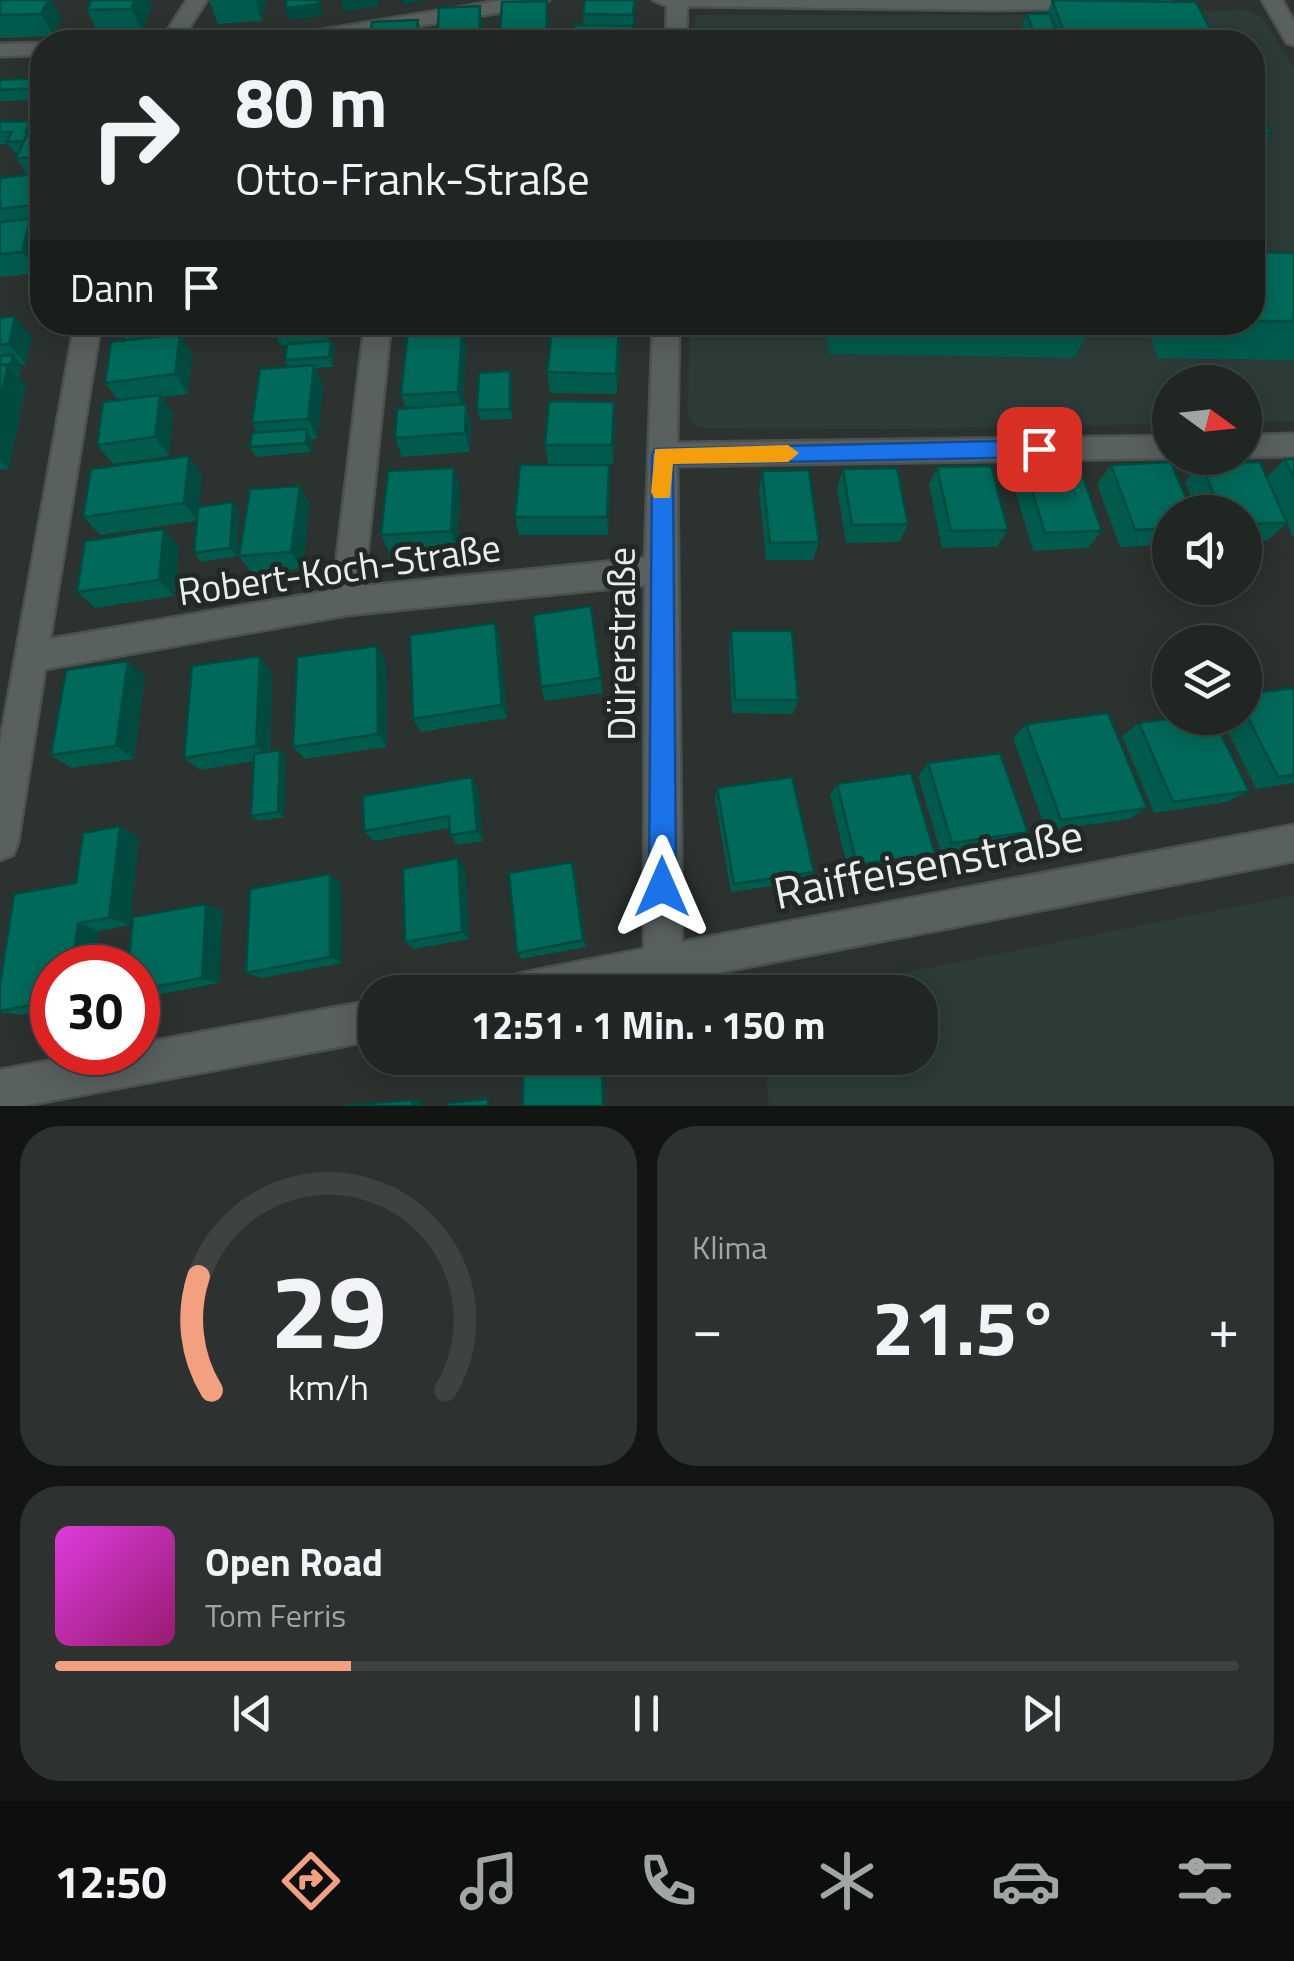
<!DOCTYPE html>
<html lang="de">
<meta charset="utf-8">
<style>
body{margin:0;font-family:"Titillium Web",sans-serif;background:#2d3231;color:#f1f3f6;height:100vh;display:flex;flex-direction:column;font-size:38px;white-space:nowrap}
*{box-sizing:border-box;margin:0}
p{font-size:32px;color:#a2a5a6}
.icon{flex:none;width:55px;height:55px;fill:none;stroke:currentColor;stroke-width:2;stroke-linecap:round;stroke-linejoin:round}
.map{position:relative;height:1106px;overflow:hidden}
.details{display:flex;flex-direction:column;gap:20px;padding:20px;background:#121514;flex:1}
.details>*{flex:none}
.guide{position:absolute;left:30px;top:30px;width:1235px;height:305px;border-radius:40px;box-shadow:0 5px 25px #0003,0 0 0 2px #3d4341;background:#202624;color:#f1f3f6;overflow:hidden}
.needle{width:65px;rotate:105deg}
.fabs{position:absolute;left:1152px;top:365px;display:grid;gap:20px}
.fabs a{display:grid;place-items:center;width:110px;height:110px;border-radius:50%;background:#202624;box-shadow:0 5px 25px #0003,0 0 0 2px #3d4341;font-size:50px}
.speed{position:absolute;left:30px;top:945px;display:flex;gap:20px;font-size:50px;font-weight:700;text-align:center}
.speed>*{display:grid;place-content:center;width:130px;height:130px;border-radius:50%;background:#202624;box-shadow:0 5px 25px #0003,0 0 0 2px #3d4341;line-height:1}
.speed .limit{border:15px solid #d22;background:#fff;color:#111}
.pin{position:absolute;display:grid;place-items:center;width:85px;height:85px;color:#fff;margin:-42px;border-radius:20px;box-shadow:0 5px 15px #0006}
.me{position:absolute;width:110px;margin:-55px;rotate:0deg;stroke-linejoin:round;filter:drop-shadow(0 0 8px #0008)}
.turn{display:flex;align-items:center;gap:35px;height:210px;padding:0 40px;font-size:45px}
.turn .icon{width:130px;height:130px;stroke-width:2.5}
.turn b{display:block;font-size:70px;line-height:85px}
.then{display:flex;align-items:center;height:95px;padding:0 40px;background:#0003;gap:20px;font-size:38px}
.big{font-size:75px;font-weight:700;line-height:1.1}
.details .tile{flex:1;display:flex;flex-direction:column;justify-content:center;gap:15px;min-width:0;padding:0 35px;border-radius:40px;background:#2d3231}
.details .dial{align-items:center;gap:0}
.dial svg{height:260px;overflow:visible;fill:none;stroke:#3d4341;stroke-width:7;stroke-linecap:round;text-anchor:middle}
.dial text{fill:#f1f3f6;stroke:none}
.song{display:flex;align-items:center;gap:30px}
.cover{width:120px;height:120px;border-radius:15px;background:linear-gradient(135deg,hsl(300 70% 55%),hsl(320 70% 35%))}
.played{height:10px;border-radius:5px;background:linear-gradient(90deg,#f2a07f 25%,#3d4341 25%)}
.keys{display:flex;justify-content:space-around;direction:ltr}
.heat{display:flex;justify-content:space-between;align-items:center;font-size:55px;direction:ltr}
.details .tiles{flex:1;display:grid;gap:20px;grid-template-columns:1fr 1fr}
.tile:last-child{grid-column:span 2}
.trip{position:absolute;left:358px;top:975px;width:580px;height:100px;border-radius:40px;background:#202624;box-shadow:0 5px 25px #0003,0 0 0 2px #3d4341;font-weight:700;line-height:100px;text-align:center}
.menu{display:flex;height:160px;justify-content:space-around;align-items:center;background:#0d0f0e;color:#a2a5a6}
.menu .icon{width:70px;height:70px}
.menu .current{color:#f2a07f}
.menu b{font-size:45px;color:#f1f3f6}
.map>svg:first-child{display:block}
.built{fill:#2d3c38}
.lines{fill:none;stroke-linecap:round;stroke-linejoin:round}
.minor-casing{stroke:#4b514f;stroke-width:5}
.minor{fill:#59615f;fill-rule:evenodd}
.wall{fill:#005b4d}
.shaded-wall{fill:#004a3f}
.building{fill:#006a5a;stroke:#004a3f;stroke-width:2.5}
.route{fill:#1a73e8;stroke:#114b97;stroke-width:2.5}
.slow{fill:#f59e0b}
.labels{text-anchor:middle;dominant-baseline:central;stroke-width:10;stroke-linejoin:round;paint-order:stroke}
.street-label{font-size:38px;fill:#e9eeec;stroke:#212826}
.near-street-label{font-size:45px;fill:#e9eeec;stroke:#212826}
</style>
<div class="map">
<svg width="1294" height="1106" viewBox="0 0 1294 1106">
<rect width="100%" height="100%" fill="#2b3230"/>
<path class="built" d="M 1245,10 L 1261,16 L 1294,68 L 1294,421 L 1245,422 L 1245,382 L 1170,382 L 1170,424 L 887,429 L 704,428 L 693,424 L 688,416 L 689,323 L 1252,322 L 1252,42 L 692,42 L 696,15 L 1058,15 Z
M 1294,895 L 1294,1106 L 769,1106 L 765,1058 L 920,1058 L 920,992 L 807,992 Z"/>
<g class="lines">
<g class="minor-casing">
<path id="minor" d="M 187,0 L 207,0 L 180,42 L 160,42 Z
M 504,0 L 549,0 L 539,6 L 322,42 L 245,42 L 255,36 L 322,30 Z
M 653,0 L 1172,0 L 1162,6 L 994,10 L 687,6 L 686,42 L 666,42 L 667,6 Z
M 1262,0 L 1282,0 L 1294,22 L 1294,45 L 1287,43 Z
M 42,43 L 42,55 L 0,56 L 0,44 Z
M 75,322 L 101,322 L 50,639 L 333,590 L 365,322 L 391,322 L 364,586 L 645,558 L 653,322 L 679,322 L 677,443 L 1170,436 L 1170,458 L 677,466 L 682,942 L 1294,825 L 1294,861 L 618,992 L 503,992 L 508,978 L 522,973 L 644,949 L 645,585 L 347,615 L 45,669 L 18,842 L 13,855 L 0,860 L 0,743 Z
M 1294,434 L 1294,456 L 1245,457 L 1245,435 Z
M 375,1000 L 375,1040 L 22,1106 L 0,1106 L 0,1070 L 94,1052 L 138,1052 L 138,1044 Z"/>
</g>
<use href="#minor" class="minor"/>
</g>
<path class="wall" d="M 0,0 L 51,0 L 62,19 L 53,36 L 0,38 Z
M 91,0 L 149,0 L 152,6 L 142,31 L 98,33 L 87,10 Z
M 209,0 L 266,0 L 262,21 L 218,24 Z
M 635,0 L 633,42 L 584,25 L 583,14 Z
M 1052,0 L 1217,42 L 1022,42 L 1019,36 L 1027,14 L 1047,14 Z
M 547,1 L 549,42 L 501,42 L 500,34 Z
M 42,78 L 42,227 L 36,228 L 42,237 L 42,252 L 38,273 L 0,277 L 0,178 L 27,175 L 16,158 L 18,153 L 15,153 L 8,144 L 0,144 L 0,122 L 30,121 L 36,130 L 40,130 L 30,113 L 36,100 L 0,101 L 0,80 Z
M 1252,97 L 1271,133 L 1252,163 Z
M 1252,252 L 1294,253 L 1294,360 L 1158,358 L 1145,322 L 1252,322 Z
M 0,318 L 32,337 L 26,364 L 21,365 L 20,376 L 18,376 L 26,385 L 9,468 L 0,470 Z
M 114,322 L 188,322 L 187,335 L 181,335 L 192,354 L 188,394 L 162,397 L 173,414 L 169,456 L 113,464 L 97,445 L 118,400 L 105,383 L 126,340 Z
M 270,322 L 331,322 L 329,341 L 331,341 L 335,351 L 333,367 L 316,368 L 323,385 L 317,439 L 312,439 L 311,452 L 256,457 L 250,447 L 257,433 L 252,423 L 288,367 L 285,360 L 287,345 L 280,345 Z
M 418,322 L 475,322 L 475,337 L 464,337 L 466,349 L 463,404 L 471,424 L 470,452 L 402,457 L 395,438 L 406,408 L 401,395 L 420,330 Z
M 826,322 L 1089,322 L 1091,328 L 1074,358 L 829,354 Z
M 619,329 L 620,350 L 617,394 L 550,393 L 547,372 Z
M 512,381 L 512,419 L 480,420 L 477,410 Z
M 615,421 L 613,464 L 548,464 L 545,445 Z
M 189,456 L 202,475 L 199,506 L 233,502 L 239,511 L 237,556 L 201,562 L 194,553 L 197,521 L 100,535 L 83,517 Z
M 1285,459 L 1294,459 L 1294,536 L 1292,536 L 1287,523 L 1268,540 L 1245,541 L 1245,512 L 1197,512 L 1185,482 L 1201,463 L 1267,477 Z
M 609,465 L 610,484 L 608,535 L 519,535 L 515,517 Z
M 1111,465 L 1170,512 L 1170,545 L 1120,547 L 1097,484 Z
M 937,467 L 1008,530 L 997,547 L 942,548 L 929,485 Z
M 1025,468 L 1102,531 L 1088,548 L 1033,551 L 1014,487 Z
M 843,469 L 908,524 L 900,542 L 846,543 L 837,488 Z
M 762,471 L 819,542 L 813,560 L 766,560 L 759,490 Z
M 300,486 L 310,504 L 302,569 L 252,573 L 239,556 Z
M 460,486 L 457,549 L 389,552 L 381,535 Z
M 179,547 L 174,596 L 95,608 L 77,592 Z
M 495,623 L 500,638 L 507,718 L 421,732 L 413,719 Z
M 731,631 L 798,700 L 793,714 L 732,713 L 729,646 Z
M 386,661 L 387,747 L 305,759 L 293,747 Z
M 272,671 L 270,751 L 280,750 L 286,756 L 284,817 L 259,821 L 251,816 L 254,761 L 200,770 L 184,758 Z
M 145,676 L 134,759 L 71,768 L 51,755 Z
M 601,678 L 603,693 L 545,701 L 541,687 Z
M 1294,688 L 1294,783 L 1256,789 L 1221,718 L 1245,718 L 1245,694 Z
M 1139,723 L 1249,791 L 1227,802 L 1154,813 L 1122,736 Z
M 1026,724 L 1147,808 L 1129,819 L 1046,831 L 1013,738 Z
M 928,763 L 1028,832 L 1014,842 L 941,853 L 918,776 Z
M 472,777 L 478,789 L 483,841 L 457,845 L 450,835 L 449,828 L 374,841 L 364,831 Z
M 837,784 L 935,854 L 924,863 L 849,874 L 830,795 Z
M 717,788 L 814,872 L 807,881 L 731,892 L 715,799 Z
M 139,837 L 130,925 L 99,931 L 95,968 L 52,968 L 52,1010 L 21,1015 L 0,1012 L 76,883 Z
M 465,868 L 469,939 L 414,949 L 405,942 Z
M 575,871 L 586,947 L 522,959 L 517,953 Z
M 330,874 L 341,883 L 342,963 L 262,978 L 246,973 Z
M 206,904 L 223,911 L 219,983 L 145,997 L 138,995 L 138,968 Z"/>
<path class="shaded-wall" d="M 48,0 L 51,0 L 62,19 L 53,36 L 41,14 Z
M 135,0 L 149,0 L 152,6 L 142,31 L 131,9 Z
M 255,0 L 266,0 L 262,21 Z
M 320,0 L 322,16 L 290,20 L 286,8 Z
M 341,0 L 378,0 L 379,6 L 344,12 Z
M 402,0 L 427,0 L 403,4 Z
M 635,0 L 635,19 L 634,37 L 633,15 Z
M 547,1 L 549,23 L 549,42 L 547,42 L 546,33 Z
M 480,6 L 483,29 L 483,42 L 479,42 Z
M 418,20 L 423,42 L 416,42 Z
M 30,219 L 42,237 L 42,252 L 38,273 L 22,252 Z
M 15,316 L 32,337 L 26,364 L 9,344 Z
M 180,322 L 188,322 L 187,335 Z
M 321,322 L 331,322 L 328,342 Z
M 462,328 L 466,349 L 463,412 L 458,392 Z
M 619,329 L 620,350 L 617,394 L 616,374 Z
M 180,334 L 192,354 L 188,394 L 175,374 Z
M 331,341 L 335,351 L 333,367 L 329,357 Z
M 13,355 L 22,365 L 20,376 L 11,365 Z
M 8,364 L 26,385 L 9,468 L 0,460 L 0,402 Z
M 314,365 L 323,385 L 317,439 L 308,419 Z
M 510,371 L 512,381 L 512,419 L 510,409 Z
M 160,395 L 173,414 L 169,456 L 155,437 Z
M 614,402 L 615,421 L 613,464 L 612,445 Z
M 466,404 L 471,424 L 470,452 L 465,433 Z
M 307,429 L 312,439 L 311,452 L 306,443 Z
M 189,456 L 202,475 L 198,521 L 184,503 Z
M 609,465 L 610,484 L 608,535 L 607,517 Z
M 454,468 L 460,486 L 457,549 L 451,531 Z
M 300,486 L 310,504 L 302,569 L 291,552 Z
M 233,502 L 239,511 L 237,556 L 230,548 Z
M 164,529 L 179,547 L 174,596 L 159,580 Z
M 495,623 L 500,638 L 507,718 L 502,705 Z
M 377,646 L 386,661 L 387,747 L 378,734 Z
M 260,656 L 272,671 L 269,759 L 256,746 Z
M 128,661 L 145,676 L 134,759 L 116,746 Z
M 280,750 L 286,756 L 284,817 L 278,812 Z
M 472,777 L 478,789 L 483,841 L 477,831 Z
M 120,826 L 139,837 L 130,925 L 109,918 Z
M 458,858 L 465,868 L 469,939 L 462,932 Z
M 572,862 L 575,871 L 586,947 L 583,940 Z
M 330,874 L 341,883 L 342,963 L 330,957 Z
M 206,904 L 223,911 L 219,983 L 202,978 Z
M 78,923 L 99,931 L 95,968 L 72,968 Z
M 602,1063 L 604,1065 L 605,1106 L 603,1106 Z
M 412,1100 L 422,1100 L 421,1106 L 412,1106 Z"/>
<path class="building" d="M 0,0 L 48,0 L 41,14 L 0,15 Z
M 91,0 L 135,0 L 131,9 L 87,10 Z
M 286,0 L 318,0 L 318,4 L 286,8 Z
M 585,0 L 635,0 L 633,15 L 583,14 Z
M 1052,0 L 1196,2 L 1217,42 L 1068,42 Z
M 547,1 L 546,33 L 500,34 L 502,2 Z
M 480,6 L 479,42 L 437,42 L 439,8 Z
M 1027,14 L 1050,14 L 1060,42 L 1037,42 Z
M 418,20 L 416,42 L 369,42 L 372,22 Z
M 574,25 L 633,26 L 632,42 L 572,42 Z
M 745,29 L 795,29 L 796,42 L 745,42 Z
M 348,30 L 347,42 L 298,42 L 300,32 Z
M 290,39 L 289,42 L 269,42 L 270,40 Z
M 42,78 L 41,88 L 0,90 L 0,80 Z
M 42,86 L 42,113 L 30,113 Z
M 1252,97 L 1271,133 L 1252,133 Z
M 30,121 L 26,132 L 29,131 L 24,141 L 7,142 L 12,132 L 0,132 L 0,122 Z
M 29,130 L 42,130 L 42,158 L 16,158 Z
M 42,173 L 42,204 L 0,209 L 0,178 Z
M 30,219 L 22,252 L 0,254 L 0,222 Z
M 1252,252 L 1294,253 L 1294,321 L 1252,321 Z
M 15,316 L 9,344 L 0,345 L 0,318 Z
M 836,322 L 1089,322 L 1091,328 L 836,325 Z
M 462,328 L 458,392 L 401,395 L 408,330 Z
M 552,328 L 619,329 L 616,374 L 547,372 Z
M 180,334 L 175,374 L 105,383 L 111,342 Z
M 331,341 L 329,357 L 285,360 L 287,344 Z
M 13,355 L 11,365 L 0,365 L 0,356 Z
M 8,364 L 0,402 L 0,365 Z
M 314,365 L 308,419 L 252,423 L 260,369 Z
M 510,371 L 510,409 L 477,410 L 479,373 Z
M 160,395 L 155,437 L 97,445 L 103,402 Z
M 549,401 L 614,402 L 612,445 L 545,445 Z
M 466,404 L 465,433 L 395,438 L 397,409 Z
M 307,429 L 306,443 L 250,447 L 252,433 Z
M 189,456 L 184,503 L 83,517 L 91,469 Z
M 1285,459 L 1294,459 L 1294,479 Z
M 1171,462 L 1192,512 L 1170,512 L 1170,528 L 1135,530 L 1111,465 Z
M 1260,462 L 1287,523 L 1245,524 L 1245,512 L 1221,512 L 1201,463 Z
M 520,465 L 609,465 L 607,517 L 515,517 Z
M 991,466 L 1008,530 L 951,531 L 937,467 Z
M 1079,466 L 1102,531 L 1045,533 L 1025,468 Z
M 454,468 L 451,531 L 381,535 L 388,471 Z
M 897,468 L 908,524 L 852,525 L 843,469 Z
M 809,470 L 819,542 L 770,543 L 762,471 Z
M 300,486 L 291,552 L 239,556 L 250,489 Z
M 233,502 L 230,548 L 194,553 L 198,507 Z
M 164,529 L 159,580 L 77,592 L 85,541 Z
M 591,606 L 601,678 L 541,687 L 533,615 Z
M 495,623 L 502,705 L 413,719 L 410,635 Z
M 731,631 L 792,631 L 798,700 L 735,700 Z
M 377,646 L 378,734 L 293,747 L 297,657 Z
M 260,656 L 256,746 L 184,758 L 192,666 Z
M 128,661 L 116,746 L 51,755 L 66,670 Z
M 1294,688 L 1294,775 L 1278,777 L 1245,712 L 1245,694 Z
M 1108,713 L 1147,808 L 1061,820 L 1026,724 Z
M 1174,718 L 1213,718 L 1249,791 L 1173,802 L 1139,723 Z
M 280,750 L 278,812 L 251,816 L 254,754 Z
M 1000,753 L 1028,832 L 952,843 L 928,763 Z
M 911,773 L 935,854 L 857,865 L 837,784 Z
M 472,777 L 477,831 L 450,835 L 449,816 L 364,831 L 363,796 Z
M 792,777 L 814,872 L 734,884 L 717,788 Z
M 120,826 L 109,918 L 78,923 L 72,968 L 52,968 L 52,1001 L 0,1011 L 0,984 L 14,894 L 76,883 L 83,833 Z
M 458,858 L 462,932 L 405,942 L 403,869 Z
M 572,862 L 583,940 L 517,953 L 509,873 Z
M 330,874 L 330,957 L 246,973 L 250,889 Z
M 206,904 L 202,978 L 138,990 L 138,968 L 128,968 L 133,917 Z
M 602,1063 L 603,1106 L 523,1106 L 523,1068 Z
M 488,1099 L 488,1106 L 448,1106 L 448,1103 Z
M 412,1100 L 412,1106 L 342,1106 Z"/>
<path class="route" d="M 1039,440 L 1050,449 L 1039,457 L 673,464 L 676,887 L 672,897 L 662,901 L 653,897 L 649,887 L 652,455 L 655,449 Z"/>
<path class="slow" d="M 788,445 L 799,453 L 788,462 L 673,464 L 670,498 L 654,498 L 651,492 L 655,449 Z"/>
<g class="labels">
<g class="street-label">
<text transform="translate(339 569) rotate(-8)">Robert-Koch-Straße</text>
<text transform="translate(621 644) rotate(-90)">Dürerstraße</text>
</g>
<g class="near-street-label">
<text transform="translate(928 863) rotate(-11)">Raiffeisenstraße</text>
</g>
</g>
</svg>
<div class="fabs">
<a><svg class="needle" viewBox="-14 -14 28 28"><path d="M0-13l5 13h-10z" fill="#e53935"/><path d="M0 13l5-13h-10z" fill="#a2a5a6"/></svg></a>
<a><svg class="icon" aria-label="sound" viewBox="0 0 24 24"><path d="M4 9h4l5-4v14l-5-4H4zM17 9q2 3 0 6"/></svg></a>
<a><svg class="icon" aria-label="layers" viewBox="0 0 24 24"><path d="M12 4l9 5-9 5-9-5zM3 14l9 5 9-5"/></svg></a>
</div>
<div class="speed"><div class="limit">30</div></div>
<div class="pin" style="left:1039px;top:449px;background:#d93025"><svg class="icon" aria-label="arrive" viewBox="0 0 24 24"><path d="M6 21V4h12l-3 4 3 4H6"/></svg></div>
<svg class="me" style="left:662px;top:887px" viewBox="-20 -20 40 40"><path d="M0-17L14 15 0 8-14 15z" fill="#1a73e8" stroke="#fff" stroke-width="4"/></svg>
<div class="trip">12:51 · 1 Min. · 150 m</div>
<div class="guide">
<div class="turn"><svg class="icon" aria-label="right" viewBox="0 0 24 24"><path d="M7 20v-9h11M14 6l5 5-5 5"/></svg><div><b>80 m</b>Otto-Frank-Straße</div></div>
<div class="then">Dann<svg class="icon" aria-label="arrive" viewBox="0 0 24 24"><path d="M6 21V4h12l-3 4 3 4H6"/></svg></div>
</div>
</div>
<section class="details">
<div class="tiles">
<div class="tile dial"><svg viewBox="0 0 100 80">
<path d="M14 69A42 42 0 1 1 86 69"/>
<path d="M14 69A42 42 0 0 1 10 34" stroke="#f2a07f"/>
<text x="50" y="56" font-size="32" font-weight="700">29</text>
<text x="50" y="72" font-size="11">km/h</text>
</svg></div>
<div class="tile"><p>Klima</p>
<div class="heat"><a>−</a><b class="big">21.5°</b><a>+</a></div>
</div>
<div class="tile">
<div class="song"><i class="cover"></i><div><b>Open Road</b><p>Tom Ferris</p></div></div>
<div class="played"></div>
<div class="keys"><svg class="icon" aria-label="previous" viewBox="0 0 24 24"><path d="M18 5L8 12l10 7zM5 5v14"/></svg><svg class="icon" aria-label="pause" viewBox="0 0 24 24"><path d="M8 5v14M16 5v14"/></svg><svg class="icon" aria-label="next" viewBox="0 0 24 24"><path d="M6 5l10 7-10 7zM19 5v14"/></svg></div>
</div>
</div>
</section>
<nav class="menu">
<b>12:50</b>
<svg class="icon current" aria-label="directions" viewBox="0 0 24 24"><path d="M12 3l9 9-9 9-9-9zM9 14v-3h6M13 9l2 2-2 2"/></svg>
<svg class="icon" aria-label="music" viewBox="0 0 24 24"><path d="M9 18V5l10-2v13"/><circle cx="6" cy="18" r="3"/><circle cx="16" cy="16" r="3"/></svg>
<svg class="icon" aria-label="phone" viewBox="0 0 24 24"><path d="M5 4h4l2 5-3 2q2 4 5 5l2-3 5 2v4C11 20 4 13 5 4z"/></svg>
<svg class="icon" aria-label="climate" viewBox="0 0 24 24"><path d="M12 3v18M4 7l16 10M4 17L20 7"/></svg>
<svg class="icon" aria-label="car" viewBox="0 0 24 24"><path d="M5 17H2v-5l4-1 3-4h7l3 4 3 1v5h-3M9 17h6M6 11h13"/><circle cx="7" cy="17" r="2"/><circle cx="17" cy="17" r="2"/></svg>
<svg class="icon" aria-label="filters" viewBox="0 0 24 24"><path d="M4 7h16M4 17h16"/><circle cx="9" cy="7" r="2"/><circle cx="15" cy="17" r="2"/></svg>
</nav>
